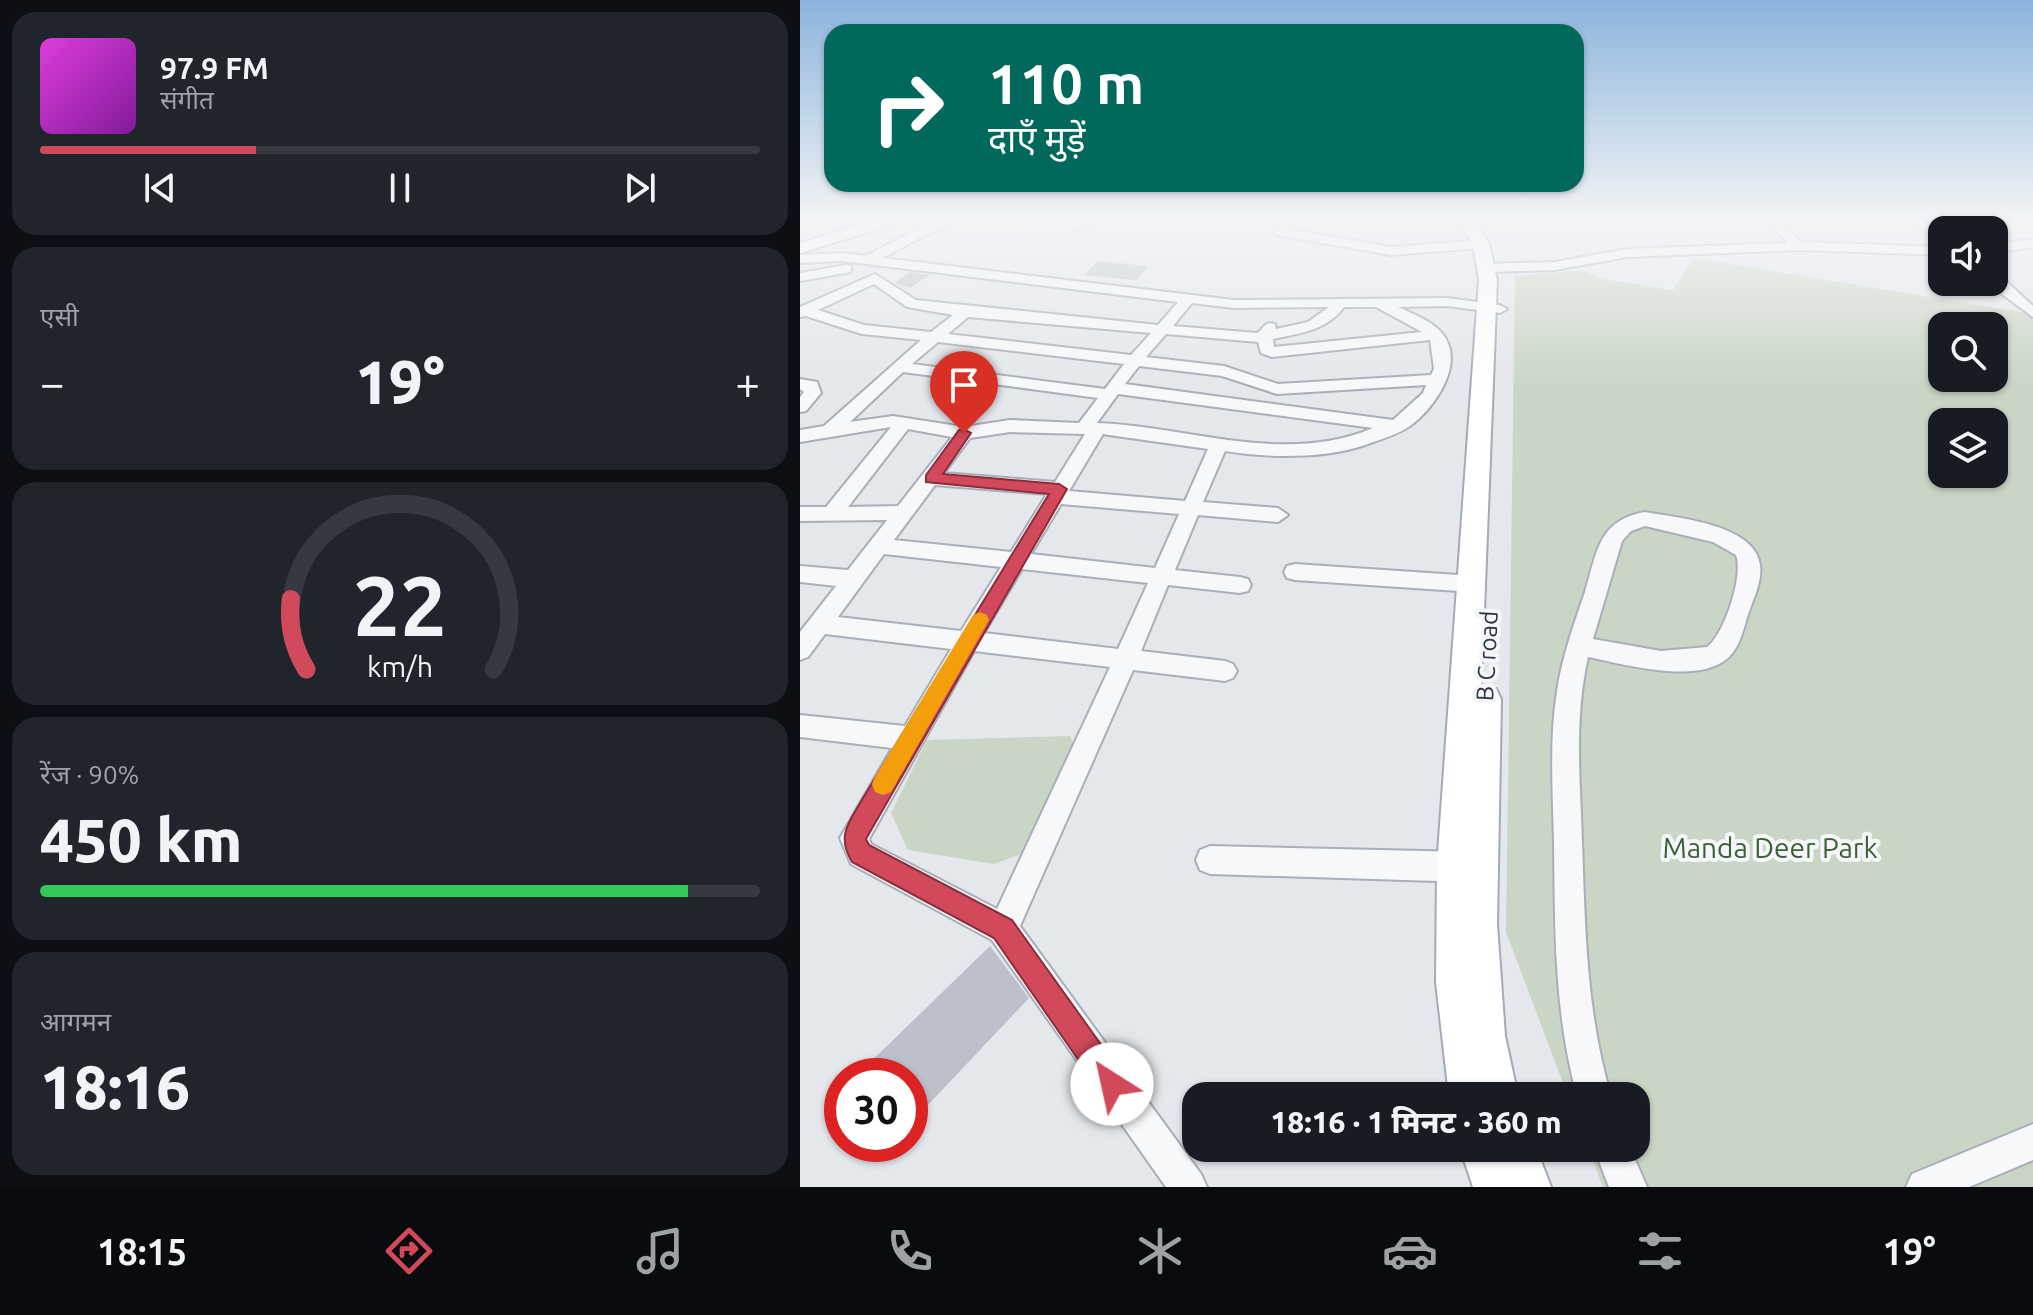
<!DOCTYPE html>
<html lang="hi">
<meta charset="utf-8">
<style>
body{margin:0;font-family:Ubuntu,"Noto Sans Devanagari",sans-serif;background:#20242c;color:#f1f3f6;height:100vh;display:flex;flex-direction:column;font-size:30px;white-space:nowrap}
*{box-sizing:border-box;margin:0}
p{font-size:26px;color:#9ea1a6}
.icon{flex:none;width:44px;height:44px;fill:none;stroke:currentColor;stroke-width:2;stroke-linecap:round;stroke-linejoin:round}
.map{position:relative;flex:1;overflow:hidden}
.panel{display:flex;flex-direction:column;gap:12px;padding:12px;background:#0d0f14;width:800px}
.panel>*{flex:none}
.banner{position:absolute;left:24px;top:24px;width:760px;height:168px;border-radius:24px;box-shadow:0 2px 6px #0004;background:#00695c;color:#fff;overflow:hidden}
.buttons{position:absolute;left:1128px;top:216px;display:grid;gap:16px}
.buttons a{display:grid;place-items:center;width:80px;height:80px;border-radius:16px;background:#171b24;box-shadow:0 2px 6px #0004;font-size:40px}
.speed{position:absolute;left:24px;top:1058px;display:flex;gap:16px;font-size:40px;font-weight:700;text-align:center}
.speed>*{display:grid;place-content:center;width:104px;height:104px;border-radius:50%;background:#171b24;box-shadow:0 2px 6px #0004;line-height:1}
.speed .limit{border:12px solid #d22;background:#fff;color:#111}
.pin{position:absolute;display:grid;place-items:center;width:68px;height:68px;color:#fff;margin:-82px -34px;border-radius:50% 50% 50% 0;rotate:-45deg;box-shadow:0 0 8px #0007}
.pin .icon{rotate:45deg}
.me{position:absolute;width:88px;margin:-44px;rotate:325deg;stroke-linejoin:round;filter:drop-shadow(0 0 6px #0008)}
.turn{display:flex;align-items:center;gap:28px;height:168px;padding:0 32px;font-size:36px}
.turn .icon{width:104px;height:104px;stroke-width:2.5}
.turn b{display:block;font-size:56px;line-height:68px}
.big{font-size:60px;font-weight:800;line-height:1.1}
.panel .widget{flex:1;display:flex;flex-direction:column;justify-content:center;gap:12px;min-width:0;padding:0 28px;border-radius:24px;background:#20242c}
.panel .dial{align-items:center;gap:0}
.dial svg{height:208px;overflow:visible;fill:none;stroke:#363941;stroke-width:7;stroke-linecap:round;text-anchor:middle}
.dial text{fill:#f1f3f6;stroke:none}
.song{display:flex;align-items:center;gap:24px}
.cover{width:96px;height:96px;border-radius:12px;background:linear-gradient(135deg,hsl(300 70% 55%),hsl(290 70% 35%))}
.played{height:8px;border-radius:4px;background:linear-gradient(90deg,#d1495b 30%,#363941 30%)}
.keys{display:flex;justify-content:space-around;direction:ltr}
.heat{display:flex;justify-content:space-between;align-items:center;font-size:44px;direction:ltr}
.charge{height:12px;border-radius:6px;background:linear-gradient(90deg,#34c759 90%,#363941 0)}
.trip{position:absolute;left:382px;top:1082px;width:468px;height:80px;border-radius:24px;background:#171b24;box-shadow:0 2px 6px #0004;font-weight:800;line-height:80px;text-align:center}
.tabs{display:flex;height:128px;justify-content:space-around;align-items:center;background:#090b0e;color:#9ea1a6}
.tabs .icon{width:56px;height:56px}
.tabs .selected{color:#d1495b}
.tabs b{font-size:36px;color:#f1f3f6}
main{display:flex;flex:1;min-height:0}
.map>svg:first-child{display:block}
.green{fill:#c9d6c5;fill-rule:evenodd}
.building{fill:#bbc0ca}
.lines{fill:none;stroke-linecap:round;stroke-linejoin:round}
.minor-casing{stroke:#a9aeb7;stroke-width:4}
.major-casing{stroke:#a3abb8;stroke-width:4}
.minor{fill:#f7f8fa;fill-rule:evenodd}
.major{fill:#fff;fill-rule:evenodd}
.route{fill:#d1495b;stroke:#882f3b;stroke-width:2}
.slow{fill:#f59e0b}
.labels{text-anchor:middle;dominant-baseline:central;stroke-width:8;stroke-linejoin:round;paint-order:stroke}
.street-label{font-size:24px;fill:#2b3445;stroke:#f4f6f9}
.near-park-label{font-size:28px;fill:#3f6138;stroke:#f4f6f9}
</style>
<main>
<section class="panel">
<div class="widget">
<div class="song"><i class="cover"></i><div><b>97.9 FM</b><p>संगीत</p></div></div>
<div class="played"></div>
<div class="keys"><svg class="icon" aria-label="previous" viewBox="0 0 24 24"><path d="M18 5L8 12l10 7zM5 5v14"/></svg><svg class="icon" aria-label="pause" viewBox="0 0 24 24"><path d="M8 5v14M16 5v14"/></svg><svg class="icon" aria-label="next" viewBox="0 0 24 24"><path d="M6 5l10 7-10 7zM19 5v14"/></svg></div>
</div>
<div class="widget"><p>एसी</p>
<div class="heat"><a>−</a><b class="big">19°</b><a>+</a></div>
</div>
<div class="widget dial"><svg viewBox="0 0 100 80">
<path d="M14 69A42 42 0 1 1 86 69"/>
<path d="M14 69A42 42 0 0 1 8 42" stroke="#d1495b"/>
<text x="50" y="56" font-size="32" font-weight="700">22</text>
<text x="50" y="72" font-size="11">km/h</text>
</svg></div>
<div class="widget"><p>रेंज · 90%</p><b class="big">450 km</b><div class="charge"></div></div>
<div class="widget"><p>आगमन</p><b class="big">18:16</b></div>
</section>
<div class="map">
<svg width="1233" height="1187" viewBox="0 0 1233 1187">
<rect width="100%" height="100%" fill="#e4e7ec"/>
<path class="green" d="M 894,258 L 1233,314 L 1233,1187 L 803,1187 L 788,1148 L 836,1148 L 836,1096 L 768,1096 L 706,932 L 715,276 L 781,270 L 802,279 L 873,290 ZM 1142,326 L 1194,326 L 1194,378 L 1142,378 ZM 1142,422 L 1194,422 L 1194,474 L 1142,474 Z
M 270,736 L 275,746 L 227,852 L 194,864 L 108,850 L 91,813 L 127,740 Z"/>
<path class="building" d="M 278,220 L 304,220 L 294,233 L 269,233 Z
M 298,261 L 349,266 L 336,280 L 284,275 Z
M 110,272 L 130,275 L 110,288 L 94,283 Z
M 190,946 L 229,998 L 110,1124 L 110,1076 L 56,1076 Z"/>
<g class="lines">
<g class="minor-casing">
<path id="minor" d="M 147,220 L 164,220 L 123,236 L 83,258 L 434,300 L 647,298 L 700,305 L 707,309 L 700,313 L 647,306 L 598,307 C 613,314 630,320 641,332 C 667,361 636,407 610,426 C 599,434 579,440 565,445 C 524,459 467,458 425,451 L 403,502 L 478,508 L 488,515 L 478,522 L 398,515 L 375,570 L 440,577 L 448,579 L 451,585 L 448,591 L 440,593 L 368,585 L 341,651 L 425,661 L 433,664 L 437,671 L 433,678 L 425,681 L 333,670 L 220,926 L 401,1174 L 407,1187 L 366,1187 L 192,940 L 51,864 L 40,838 L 92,748 L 0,737 L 0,715 L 105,726 L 151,649 L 25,634 L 8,657 L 0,660 L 0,632 L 36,586 L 0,582 L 0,566 L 48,570 L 87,520 L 0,521 L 0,507 L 26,507 L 91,427 L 0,442 L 0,430 L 24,426 L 121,340 L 62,334 L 6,316 L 0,317 L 0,307 L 75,274 L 116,300 L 358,325 L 378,302 L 42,261 L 0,263 L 0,255 L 42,253 L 66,256 L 115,230 ZM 74,284 L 107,307 L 153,315 L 131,332 L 64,325 L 18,310 ZM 392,303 L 434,308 L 529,307 L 508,322 L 476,329 L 475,324 C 463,321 465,329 457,333 L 373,326 ZM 544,307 L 576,307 L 622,332 L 474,347 L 473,339 C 501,333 526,331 544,307 ZM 168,317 L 351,333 L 331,355 L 148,334 ZM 366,334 L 458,342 L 461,353 L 472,357 L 630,340 L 634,369 L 631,375 L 478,384 L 424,366 L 346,357 ZM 138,342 L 324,364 L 305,389 L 112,364 ZM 339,366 L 422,376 L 477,394 L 626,385 L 623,393 L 593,420 L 325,384 ZM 103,372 L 298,398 L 279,423 L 210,420 L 164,427 L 93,416 L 50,422 ZM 318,394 L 573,428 C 483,466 388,426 297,423 ZM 108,429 L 152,437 L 98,506 L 48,507 ZM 210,432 L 285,434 L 255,482 L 144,473 L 170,438 ZM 303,434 L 309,435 L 408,449 L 385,501 L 269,491 ZM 135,485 L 247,494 L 211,552 L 94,540 ZM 261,504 L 379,514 L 355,568 L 231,554 ZM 84,554 L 201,567 L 161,631 L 38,617 ZM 222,569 L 348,583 L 318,649 L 184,633 ZM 174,651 L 310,667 L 197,909 L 71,844 L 69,839 Z
M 968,220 L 980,220 L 1001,242 L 1142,247 L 1142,255 L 1001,250 L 827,257 L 755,270 L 688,272 L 681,268 L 688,264 L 755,262 L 827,249 L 987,243 Z
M 1110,220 L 1123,220 L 1142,235 L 1142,245 Z
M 481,228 L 591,247 L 681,240 L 687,244 L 681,248 L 591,255 L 477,235 L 475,232 Z
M 1233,239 L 1233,247 L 1194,253 L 1194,245 Z
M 46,265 L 51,266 L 51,272 L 0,281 L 0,273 Z
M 1194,270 L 1233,306 L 1233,317 L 1199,292 L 1192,282 Z
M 0,379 L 17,382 L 21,393 L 6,411 L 0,412 L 0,397 L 4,392 L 0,389 Z
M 845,512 C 877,518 955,524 960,565 C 962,579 956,593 951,606 C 945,621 943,638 934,651 C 908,689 824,664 788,657 C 774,718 780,779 782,841 C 785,927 786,1012 811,1096 L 777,1096 C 754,1012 755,929 754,843 C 753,793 749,741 757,691 C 762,657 774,624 785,592 C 797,553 798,520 845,512 ZM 845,526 L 913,542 L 936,555 C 944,575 924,635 907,647 L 861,651 L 793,639 L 822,541 L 831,531 Z
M 495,564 L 673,576 L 681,578 L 684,584 L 681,590 L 673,592 L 495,580 L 487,578 L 484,572 L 487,566 Z
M 410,846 L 668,852 L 678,857 L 683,867 L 678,877 L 668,882 L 410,874 L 400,870 L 396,860 L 400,850 Z
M 1233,1124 L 1233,1160 L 1169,1187 L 1106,1187 L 1112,1174 Z
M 794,1148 L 830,1148 L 847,1187 L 809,1187 Z"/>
</g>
<g class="major-casing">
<path id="major" d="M 77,220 L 100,220 L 98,223 L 0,253 L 0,243 Z
M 659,220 L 675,220 L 689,244 L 697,280 L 681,687 L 696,689 L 701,699 L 697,924 L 705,1036 L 718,1096 L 649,1096 L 636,982 L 637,867 L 679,280 L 673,244 Z
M 660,1148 L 736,1148 L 751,1187 L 673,1187 Z"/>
</g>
<use href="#minor" class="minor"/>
<use href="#major" class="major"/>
</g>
<linearGradient id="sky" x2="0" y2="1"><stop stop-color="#8bb4dd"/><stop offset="0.57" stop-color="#f3f4f6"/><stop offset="1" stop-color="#f3f4f6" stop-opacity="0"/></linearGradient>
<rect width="1233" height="386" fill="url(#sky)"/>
<path class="route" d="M 164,429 L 171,433 L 143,474 L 259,484 L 267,489 L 66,839 L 69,845 L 212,920 L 322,1074 L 326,1084 L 322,1094 L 312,1098 L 302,1094 L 194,938 L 52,862 C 36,835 49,823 63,798 L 249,494 L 126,482 L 126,475 L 159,430 Z"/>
<path class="slow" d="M 180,612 L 187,615 L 189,620 L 91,792 L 83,795 L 75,792 L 72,784 L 75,777 L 173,615 Z"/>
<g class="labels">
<g class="street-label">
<text transform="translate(687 656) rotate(-87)">B C road</text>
</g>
<g class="near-park-label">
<text x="970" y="847">Manda Deer Park</text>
</g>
</g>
</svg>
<div class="buttons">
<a><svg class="icon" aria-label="sound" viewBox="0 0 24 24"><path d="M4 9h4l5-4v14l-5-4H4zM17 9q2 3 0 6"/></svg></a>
<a><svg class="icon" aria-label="search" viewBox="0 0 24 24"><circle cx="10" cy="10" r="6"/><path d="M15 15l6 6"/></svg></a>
<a><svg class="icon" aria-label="layers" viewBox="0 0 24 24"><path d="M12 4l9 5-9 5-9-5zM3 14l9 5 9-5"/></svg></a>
</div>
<div class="speed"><div class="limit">30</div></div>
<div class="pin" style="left:164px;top:433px;background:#d93025"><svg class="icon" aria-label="arrive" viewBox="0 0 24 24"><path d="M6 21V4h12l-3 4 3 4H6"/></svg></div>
<svg class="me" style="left:312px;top:1084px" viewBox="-20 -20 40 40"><circle r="19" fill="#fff"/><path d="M0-13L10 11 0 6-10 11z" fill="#d1495b"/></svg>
<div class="trip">18:16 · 1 मिनट · 360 m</div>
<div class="banner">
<div class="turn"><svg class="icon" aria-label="right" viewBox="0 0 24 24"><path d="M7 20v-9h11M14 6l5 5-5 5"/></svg><div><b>110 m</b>दाएँ मुड़ें</div></div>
</div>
</div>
</main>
<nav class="tabs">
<b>18:15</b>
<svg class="icon selected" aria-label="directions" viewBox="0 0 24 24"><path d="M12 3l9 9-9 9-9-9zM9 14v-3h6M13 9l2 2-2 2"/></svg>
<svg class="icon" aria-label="music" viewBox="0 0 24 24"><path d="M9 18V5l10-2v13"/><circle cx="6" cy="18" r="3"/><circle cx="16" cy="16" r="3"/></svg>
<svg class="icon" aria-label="phone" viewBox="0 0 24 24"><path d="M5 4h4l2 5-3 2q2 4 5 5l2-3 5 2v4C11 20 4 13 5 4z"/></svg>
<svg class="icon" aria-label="climate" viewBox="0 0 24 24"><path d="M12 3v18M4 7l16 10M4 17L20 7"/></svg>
<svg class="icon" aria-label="car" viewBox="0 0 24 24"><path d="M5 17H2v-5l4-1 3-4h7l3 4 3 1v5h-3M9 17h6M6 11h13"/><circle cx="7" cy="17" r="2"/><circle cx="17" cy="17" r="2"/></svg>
<svg class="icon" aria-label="filters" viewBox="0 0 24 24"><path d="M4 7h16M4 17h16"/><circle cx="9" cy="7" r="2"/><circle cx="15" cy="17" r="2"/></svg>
<b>19°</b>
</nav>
